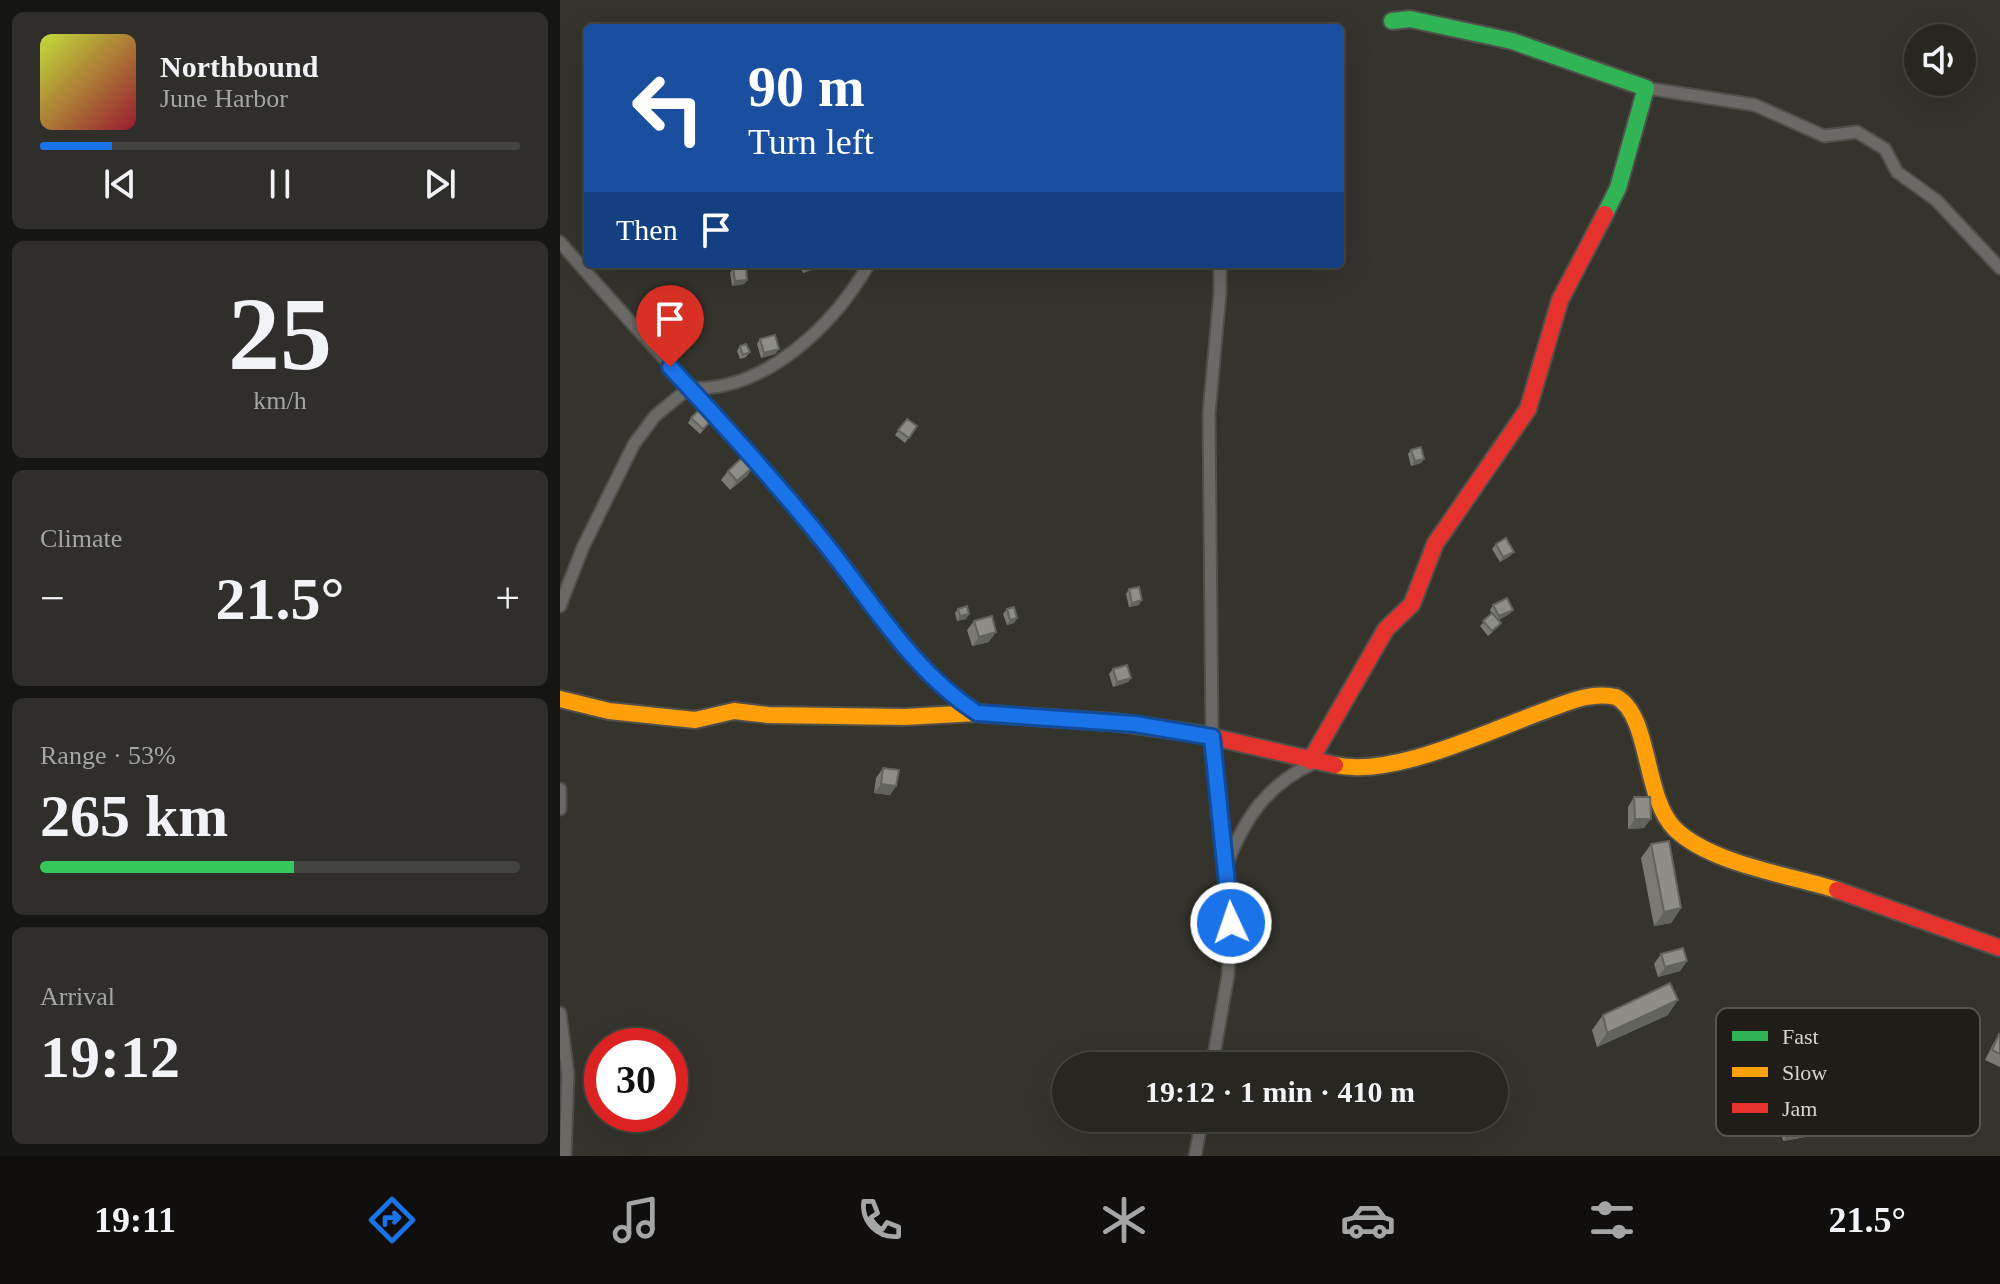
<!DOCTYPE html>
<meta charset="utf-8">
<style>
body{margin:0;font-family:"Times New Roman",serif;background:#2f2e2a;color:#f1f3f6;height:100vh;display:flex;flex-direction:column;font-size:30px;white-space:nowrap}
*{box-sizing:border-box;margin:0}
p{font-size:26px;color:#a4a5a5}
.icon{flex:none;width:44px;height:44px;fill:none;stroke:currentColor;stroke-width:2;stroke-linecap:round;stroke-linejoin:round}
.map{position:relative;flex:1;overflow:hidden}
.drawer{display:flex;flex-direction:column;gap:12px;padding:12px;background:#151512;width:560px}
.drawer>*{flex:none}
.banner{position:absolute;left:24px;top:24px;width:760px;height:244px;border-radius:8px;box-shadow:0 8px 32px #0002,0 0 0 2px #43433f;background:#1a4fa0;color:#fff;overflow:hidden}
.fabs{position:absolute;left:1344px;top:24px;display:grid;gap:16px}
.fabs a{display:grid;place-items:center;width:72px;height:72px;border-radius:50%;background:#272621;box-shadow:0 8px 32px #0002,0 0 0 2px #43433f;font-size:40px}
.speed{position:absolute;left:24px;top:1028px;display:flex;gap:16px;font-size:40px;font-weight:700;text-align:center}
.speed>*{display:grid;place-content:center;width:104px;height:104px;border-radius:50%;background:#272621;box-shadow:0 8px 32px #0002,0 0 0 2px #43433f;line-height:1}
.speed .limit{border:12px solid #d22;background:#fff;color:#111}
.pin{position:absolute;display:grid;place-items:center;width:68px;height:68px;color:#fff;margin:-82px -34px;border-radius:50% 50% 50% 0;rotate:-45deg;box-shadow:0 0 8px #0007}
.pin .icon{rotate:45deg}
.me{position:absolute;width:88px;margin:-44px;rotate:357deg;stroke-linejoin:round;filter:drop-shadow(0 0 6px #0008)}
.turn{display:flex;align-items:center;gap:28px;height:168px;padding:0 32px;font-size:36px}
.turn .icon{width:104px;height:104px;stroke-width:2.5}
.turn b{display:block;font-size:56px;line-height:68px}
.then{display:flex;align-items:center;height:76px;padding:0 32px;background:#0003;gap:16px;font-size:30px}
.big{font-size:60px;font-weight:700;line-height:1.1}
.drawer .card{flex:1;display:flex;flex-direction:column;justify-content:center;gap:12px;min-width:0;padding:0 28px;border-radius:12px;background:#2f2e2a}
.drawer .dial{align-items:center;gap:0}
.dial b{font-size:104px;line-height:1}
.song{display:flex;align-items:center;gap:24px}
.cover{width:96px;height:96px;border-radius:12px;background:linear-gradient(135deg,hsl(70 70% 55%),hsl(350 70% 35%))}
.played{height:8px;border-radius:4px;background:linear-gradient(90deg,#1a73e8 15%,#43433f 15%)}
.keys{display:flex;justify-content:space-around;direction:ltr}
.heat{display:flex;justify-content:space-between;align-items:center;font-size:44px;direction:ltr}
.charge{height:12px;border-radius:6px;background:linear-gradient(90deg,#34c759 53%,#43433f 0)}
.trip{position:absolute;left:492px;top:1052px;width:456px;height:80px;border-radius:40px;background:#272621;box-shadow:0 8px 32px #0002,0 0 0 2px #43433f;font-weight:700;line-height:80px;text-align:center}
.menu{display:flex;height:128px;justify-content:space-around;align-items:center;background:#100f0d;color:#a4a5a5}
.menu .icon{width:56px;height:56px}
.menu .on{color:#1a73e8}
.menu b{font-size:36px;color:#f1f3f6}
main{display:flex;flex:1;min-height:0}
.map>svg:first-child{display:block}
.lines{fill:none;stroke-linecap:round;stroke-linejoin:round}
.street-casing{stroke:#504f4a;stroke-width:15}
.fast-casing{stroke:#504f4a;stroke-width:20}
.slow-casing{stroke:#504f4a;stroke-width:20}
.jam-casing{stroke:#504f4a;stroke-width:20}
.street{stroke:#6a6966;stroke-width:11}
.fast{stroke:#30b455;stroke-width:16}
.slow{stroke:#ff9f0a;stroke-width:16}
.jam{stroke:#e5322d;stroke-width:16}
.wall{fill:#7a7973}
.shaded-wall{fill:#63635e}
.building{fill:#8e8d86;stroke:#63635e;stroke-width:2}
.route-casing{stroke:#114b97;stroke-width:20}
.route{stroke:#1a73e8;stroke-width:14}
.key{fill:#1e1d17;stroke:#55544d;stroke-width:2}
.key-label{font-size:22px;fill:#d6d4cc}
</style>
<main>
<section class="drawer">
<div class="card">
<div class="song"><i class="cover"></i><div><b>Northbound</b><p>June Harbor</p></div></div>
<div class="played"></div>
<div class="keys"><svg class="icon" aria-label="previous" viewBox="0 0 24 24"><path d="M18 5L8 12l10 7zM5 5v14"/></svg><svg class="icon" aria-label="pause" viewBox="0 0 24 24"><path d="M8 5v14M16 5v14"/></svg><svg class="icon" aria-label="next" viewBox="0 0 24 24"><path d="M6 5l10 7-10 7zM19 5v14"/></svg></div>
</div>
<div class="card dial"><b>25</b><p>km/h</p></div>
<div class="card"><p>Climate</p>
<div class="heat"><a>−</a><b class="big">21.5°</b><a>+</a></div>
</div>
<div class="card"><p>Range · 53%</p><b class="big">265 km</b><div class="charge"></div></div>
<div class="card"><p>Arrival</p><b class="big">19:12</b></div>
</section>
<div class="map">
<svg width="1440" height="1156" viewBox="0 0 1440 1156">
<rect width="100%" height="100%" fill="#34332c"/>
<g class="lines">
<g class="street-casing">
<path id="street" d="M 1086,88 L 1195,105 L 1264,136 L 1297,132 L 1325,149 L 1337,172 L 1376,200 L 1440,268
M 0,242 C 79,334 164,421 241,514 C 297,582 343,663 417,713
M 129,388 C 204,393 273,326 309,264
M 0,606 L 23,547 L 74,444 L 95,416 L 129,388
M 0,789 L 0,809
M 667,864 C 685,817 708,784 754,763
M 0,1013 L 8,1074 L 5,1156
M 652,1066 L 668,975 L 671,923 L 652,737 L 649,413 L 660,293 L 660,264
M 635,1156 L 642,1118"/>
</g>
<g class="fast-casing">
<path id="fast" d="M 832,21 L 850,19 L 952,41 L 1086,88 L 1058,188 L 1045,214"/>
</g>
<g class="slow-casing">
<path id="slow" d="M 0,699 L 49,711 L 135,720 L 174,711 L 208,715 L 344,717 L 417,713 L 472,717
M 775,765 C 833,778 928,731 984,711 C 1007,703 1031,691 1056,697 C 1091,715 1083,797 1115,829 C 1151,864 1230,875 1277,890"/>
</g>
<g class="jam-casing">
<path id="jam" d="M 472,717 L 554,722 L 640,734 L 775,765
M 750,761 L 826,629 L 852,604 L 875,544 L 968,409 L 1000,300 L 1045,214
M 1277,890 L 1440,948"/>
</g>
<use href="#street" class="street"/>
<use href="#fast" class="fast"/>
<use href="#slow" class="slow"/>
<use href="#jam" class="jam"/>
</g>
<path class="wall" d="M 240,264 L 258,264 L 254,269 L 243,273 Z
M 173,268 L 187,280 L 184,284 L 172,286 L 170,273 Z
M 200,339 L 219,349 L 215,354 L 201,358 L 197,344 Z
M 180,346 L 190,352 L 186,357 L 180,359 L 177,351 Z
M 131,418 L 152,420 L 140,434 L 128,423 Z
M 347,419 L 357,426 L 345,443 L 335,435 Z
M 851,450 L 864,459 L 861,463 L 851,466 L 848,454 Z
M 194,466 L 187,476 L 170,490 L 161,480 L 168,471 Z
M 936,544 L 950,556 L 940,562 L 932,549 Z
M 569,589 L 579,605 L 569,607 L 566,594 Z
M 933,605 L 953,610 L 949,614 L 939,620 L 941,623 L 938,627 L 928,636 L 920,626 L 932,614 L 930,610 Z
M 398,609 L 409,614 L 406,619 L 397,621 L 395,613 Z
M 447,609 L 457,618 L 454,623 L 447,625 L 443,614 Z
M 414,621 L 429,642 L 412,646 L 407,630 Z
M 553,669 L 571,678 L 568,682 L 553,687 L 549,674 Z
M 323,768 L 336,786 L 330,795 L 314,793 L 316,778 Z
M 1074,797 L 1084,828 L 1068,829 L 1068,807 Z
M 1091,844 L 1121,908 L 1111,923 L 1094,926 L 1081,858 Z
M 1101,954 L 1127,961 L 1120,971 L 1098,977 L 1094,964 Z
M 1043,1015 L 1108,1015 L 1037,1047 L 1032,1030 Z
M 1439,1034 L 1440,1035 L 1440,1067 L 1425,1060 L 1433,1044 Z
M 1225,1102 L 1252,1127 L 1245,1137 L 1223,1141 L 1218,1112 Z"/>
<path class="shaded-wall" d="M 258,264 L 254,269 L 243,273 L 247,268 Z
M 187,280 L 184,284 L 172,286 L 175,281 Z
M 219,349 L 215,354 L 201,358 L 204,353 Z
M 864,459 L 861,463 L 851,466 L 855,461 Z
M 194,466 L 187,476 L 170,490 L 177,481 Z
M 954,552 L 950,556 L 940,562 L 943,557 Z
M 582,600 L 579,605 L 569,607 L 572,603 Z
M 953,610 L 949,614 L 936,621 L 939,616 Z
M 409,614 L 406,619 L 397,621 L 400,616 Z
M 457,618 L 454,623 L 447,625 L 450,620 Z
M 436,632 L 429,642 L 412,646 L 419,637 Z
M 571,678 L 568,682 L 553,687 L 557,682 Z
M 321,784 L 336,786 L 330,795 L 314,793 Z
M 1075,819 L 1091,819 L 1084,828 L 1068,829 Z
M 1121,908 L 1111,923 L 1094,926 L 1104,912 Z
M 1127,961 L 1120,971 L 1098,977 L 1105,967 Z
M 1118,1000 L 1108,1015 L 1037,1047 L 1047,1033 Z
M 1252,1127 L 1245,1137 L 1223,1141 L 1230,1131 Z"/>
<path class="building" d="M 245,264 L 258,264 L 247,268 Z
M 186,267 L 187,280 L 175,281 L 173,268 Z
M 215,335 L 219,349 L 204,353 L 200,339 Z
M 186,344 L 190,352 L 183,355 L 180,346 Z
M 140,409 L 152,420 L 143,429 L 131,418 Z
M 347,419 L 357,426 L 349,438 L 338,430 Z
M 861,447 L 864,459 L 855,461 L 851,450 Z
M 184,456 L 194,466 L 177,481 L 168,471 Z
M 946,538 L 954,552 L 943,557 L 936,544 Z
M 579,587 L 582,600 L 572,603 L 569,589 Z
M 947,598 L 953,610 L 939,616 L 933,605 Z
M 407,606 L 409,614 L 400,616 L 398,609 Z
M 454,607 L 457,618 L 450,620 L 447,609 Z
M 932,613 L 941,623 L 932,631 L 923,621 Z
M 432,616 L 436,632 L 419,637 L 414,621 Z
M 567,665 L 571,678 L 557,682 L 553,669 Z
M 323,768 L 339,770 L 336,786 L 321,784 Z
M 1074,797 L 1090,797 L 1091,819 L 1075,819 Z
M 1109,841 L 1121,908 L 1104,912 L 1091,844 Z
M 1123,948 L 1127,961 L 1105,967 L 1101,954 Z
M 1110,983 L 1118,1000 L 1047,1033 L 1043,1015 Z
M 1439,1034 L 1440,1035 L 1440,1054 L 1432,1050 Z"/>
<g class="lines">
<g class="route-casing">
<path id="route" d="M 110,367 C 164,425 218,484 267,546 C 314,605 353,671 417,713 L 575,724 L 652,737 L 671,923"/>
</g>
<use href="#route" class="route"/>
</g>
<rect x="1156" y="1008" width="264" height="128" rx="12" class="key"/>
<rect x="1172" y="1031" width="36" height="10" fill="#30b455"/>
<rect x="1172" y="1067" width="36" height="10" fill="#ff9f0a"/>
<rect x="1172" y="1103" width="36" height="10" fill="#e5322d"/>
<g class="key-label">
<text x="1222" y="1044">Fast</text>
<text x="1222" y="1080">Slow</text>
<text x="1222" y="1116">Jam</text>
</g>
</svg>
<div class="fabs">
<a><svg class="icon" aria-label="sound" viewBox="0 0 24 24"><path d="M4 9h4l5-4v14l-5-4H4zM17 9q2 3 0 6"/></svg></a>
</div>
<div class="speed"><div class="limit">30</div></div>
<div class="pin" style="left:110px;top:367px;background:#d93025"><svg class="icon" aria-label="arrive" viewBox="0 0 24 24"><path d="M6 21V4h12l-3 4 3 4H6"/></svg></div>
<svg class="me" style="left:671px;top:923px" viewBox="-20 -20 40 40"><circle r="17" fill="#1a73e8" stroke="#fff" stroke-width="3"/><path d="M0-11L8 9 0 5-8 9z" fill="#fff"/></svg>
<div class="trip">19:12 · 1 min · 410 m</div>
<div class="banner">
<div class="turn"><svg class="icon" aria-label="left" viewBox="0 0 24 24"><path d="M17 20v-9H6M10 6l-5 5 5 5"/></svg><div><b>90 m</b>Turn left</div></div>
<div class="then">Then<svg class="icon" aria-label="arrive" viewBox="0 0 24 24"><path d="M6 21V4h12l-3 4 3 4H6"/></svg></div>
</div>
</div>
</main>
<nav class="menu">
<b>19:11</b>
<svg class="icon on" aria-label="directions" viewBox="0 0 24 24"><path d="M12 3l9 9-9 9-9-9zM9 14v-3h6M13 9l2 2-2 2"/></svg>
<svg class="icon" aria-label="music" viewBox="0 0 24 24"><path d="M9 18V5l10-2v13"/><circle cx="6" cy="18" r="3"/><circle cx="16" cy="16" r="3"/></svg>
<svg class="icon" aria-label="phone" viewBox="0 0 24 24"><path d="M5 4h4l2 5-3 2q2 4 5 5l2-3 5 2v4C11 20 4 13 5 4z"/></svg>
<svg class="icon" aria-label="climate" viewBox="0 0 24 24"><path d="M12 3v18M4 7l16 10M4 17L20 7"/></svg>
<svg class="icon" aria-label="car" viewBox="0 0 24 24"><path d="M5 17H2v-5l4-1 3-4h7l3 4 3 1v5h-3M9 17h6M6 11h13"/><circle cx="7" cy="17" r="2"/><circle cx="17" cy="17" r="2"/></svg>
<svg class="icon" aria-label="filters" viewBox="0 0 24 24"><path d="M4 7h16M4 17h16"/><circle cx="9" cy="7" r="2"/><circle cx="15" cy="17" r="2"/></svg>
<b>21.5°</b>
</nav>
